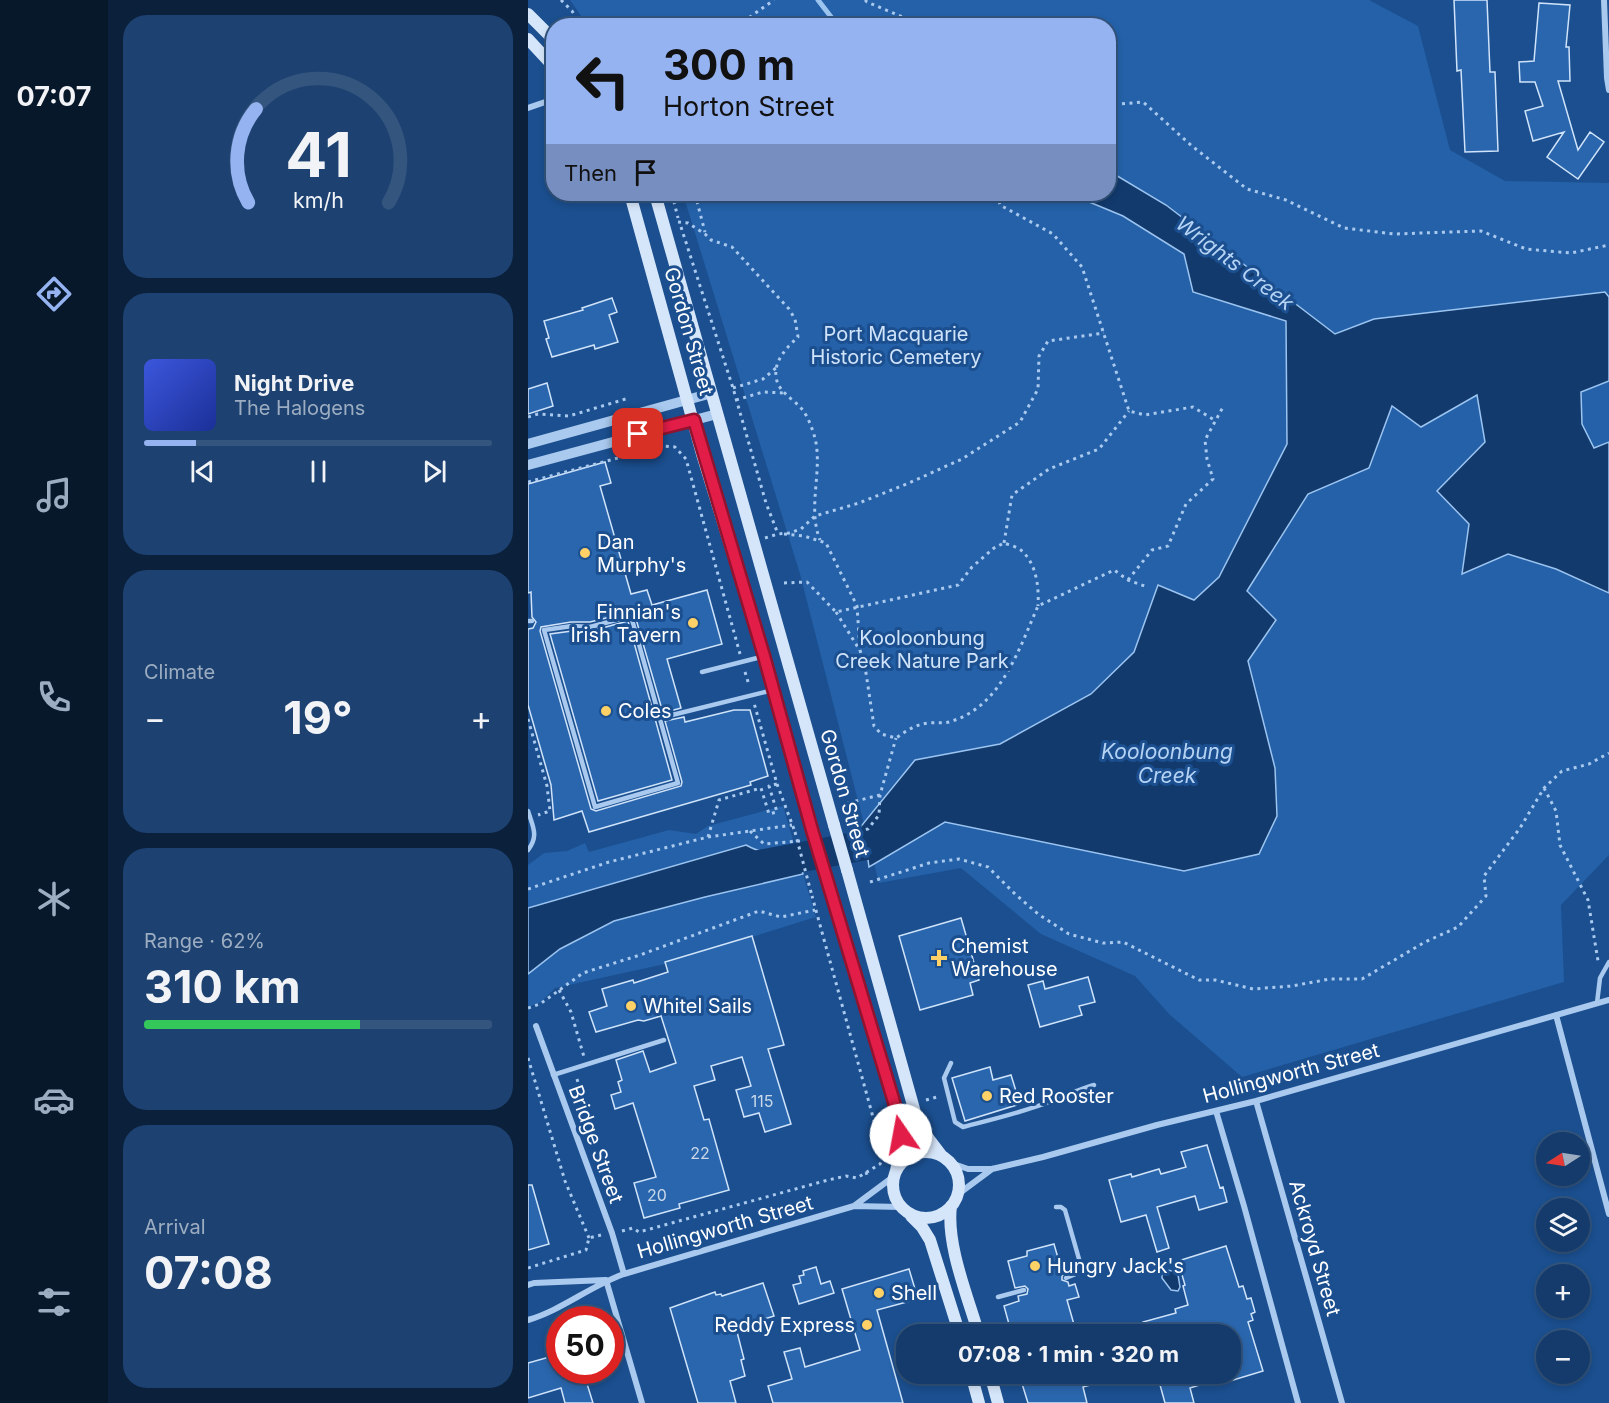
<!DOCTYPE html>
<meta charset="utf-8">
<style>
body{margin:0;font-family:Inter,sans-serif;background:#1d4271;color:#f1f3f6;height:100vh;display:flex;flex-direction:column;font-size:22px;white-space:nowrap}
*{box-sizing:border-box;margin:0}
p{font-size:20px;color:#9dadc1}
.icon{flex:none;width:33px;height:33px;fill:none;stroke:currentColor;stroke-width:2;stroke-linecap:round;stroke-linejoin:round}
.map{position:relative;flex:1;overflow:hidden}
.panel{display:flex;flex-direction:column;gap:15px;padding:15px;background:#0b203b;width:420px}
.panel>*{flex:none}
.banner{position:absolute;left:18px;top:18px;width:570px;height:183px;border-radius:24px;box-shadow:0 3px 9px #0003,0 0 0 2px #33557e;background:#95b2f1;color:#111;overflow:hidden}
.needle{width:39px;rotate:258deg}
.controls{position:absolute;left:1008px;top:1132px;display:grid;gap:12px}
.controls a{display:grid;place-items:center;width:54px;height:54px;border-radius:50%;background:#143b6b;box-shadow:0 3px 9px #0003,0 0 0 2px #33557e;font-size:30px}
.speed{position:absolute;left:18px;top:1306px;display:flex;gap:12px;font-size:30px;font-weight:700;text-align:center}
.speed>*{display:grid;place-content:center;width:78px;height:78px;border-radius:50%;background:#143b6b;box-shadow:0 3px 9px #0003,0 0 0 2px #33557e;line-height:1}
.speed .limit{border:9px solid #d22;background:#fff;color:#111}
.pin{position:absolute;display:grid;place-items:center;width:51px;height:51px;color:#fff;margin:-26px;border-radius:12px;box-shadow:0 3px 9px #0006}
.me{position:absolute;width:66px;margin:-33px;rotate:348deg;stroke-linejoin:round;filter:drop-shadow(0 0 4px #0008)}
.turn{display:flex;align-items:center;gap:21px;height:126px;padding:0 18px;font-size:27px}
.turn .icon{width:78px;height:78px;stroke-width:2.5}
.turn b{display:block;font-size:42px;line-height:51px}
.then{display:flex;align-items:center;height:57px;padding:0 18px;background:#0003;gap:12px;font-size:22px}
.big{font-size:45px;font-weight:700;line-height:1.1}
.panel .card{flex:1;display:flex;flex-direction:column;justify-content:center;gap:9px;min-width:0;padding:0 21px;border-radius:24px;background:#1d4271}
.panel .dial{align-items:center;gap:0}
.dial svg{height:156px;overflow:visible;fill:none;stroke:#33557e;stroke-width:7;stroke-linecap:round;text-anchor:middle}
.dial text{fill:#f1f3f6;stroke:none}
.song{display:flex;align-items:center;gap:18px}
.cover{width:72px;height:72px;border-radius:9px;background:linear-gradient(135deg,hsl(230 70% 55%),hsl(230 70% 35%))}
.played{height:6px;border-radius:3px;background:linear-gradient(90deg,#95b2f1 15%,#33557e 15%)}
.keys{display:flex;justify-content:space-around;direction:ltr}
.heat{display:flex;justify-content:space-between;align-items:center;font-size:33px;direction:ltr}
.charge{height:9px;border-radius:4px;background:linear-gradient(90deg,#34c759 62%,#33557e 0)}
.trip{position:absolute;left:368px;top:1324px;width:345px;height:60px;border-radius:24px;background:#143b6b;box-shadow:0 3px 9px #0003,0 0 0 2px #33557e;font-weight:700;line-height:60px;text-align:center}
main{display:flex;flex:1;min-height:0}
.menu{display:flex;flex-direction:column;width:108px;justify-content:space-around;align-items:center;background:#08182b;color:#9dadc1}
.menu .icon{width:42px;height:42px}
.menu .selected{color:#95b2f1}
.menu b{font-size:27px;color:#f1f3f6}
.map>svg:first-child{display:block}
.green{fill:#2461a8}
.water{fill:#123a6d;stroke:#9cc4f0;stroke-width:1.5}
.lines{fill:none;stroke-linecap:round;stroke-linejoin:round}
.stream{stroke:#9cc4f0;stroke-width:5}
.river{stroke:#123a6d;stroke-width:30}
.building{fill:#2a66ad;stroke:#cfe3fa;stroke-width:1.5}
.path{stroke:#a9c9ee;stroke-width:3;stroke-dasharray:3 4.5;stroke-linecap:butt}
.service{stroke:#a9c9ee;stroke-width:4.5}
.minor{stroke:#a9c9ee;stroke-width:6}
.tertiary{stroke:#a9c9ee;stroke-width:10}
.secondary{stroke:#d6e6fa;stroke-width:12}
.path-bridge{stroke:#a9c9ee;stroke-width:3;stroke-dasharray:3 4.5;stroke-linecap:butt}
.secondary-bridge{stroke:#d6e6fa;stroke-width:12}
.route-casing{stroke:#92132f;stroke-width:15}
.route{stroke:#e11d48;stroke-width:10}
.poi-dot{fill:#ffd166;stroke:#1b4f8f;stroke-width:2}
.labels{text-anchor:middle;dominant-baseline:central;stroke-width:6;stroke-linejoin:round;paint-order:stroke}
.number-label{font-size:16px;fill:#cad9ea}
.street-label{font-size:20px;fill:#fff;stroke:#1b4f8f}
.park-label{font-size:20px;fill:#cfe3fa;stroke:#1b4f8f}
.poi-label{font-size:20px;fill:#fff;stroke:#1b4f8f;text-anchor:start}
.water-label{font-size:21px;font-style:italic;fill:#b5d3f5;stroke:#1b4f8f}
</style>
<main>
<nav class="menu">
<b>07:07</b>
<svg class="icon selected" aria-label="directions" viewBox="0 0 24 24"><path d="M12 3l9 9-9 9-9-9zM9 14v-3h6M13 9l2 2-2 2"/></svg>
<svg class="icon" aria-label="music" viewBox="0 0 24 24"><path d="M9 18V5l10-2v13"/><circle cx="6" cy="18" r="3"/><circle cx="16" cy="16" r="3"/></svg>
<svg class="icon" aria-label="phone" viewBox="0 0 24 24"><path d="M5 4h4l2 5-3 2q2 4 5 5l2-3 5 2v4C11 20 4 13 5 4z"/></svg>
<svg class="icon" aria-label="climate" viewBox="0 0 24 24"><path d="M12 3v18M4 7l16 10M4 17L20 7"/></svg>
<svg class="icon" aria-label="car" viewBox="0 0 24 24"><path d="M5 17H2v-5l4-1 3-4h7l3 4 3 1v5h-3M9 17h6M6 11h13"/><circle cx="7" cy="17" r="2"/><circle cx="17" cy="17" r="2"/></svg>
<svg class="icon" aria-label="filters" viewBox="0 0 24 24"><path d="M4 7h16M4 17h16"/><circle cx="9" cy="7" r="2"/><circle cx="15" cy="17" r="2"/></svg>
</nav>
<section class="panel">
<div class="card dial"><svg viewBox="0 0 100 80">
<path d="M14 69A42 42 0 1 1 86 69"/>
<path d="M14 69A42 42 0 0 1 18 21" stroke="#95b2f1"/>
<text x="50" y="56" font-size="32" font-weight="700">41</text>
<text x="50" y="72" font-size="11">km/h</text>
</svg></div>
<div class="card">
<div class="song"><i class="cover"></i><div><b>Night Drive</b><p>The Halogens</p></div></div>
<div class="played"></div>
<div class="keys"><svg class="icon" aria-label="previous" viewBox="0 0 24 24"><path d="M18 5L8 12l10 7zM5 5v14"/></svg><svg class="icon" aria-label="pause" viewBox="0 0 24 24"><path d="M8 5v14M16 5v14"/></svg><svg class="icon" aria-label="next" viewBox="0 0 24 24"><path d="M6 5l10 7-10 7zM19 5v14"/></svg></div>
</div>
<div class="card"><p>Climate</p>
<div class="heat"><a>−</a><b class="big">19°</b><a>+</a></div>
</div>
<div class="card"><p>Range · 62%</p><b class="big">310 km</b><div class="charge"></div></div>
<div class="card"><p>Arrival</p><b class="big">07:08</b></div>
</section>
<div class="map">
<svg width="1081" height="1403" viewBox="0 0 1081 1403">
<rect width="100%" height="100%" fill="#1b4f8f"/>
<path class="green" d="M 42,0 L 841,0 L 890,26 L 922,150 L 977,181 L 1081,183 L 1081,855 L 1033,905 L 1036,982 L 714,1077 L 641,1014 L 607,976 L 513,934 L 433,868 L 351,883 L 272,574 L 155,194 L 580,194 L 580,26 L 60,26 Z
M 255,806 L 267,847 C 248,854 236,855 218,845 L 0,908 L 0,865 L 16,853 L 39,851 L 57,843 L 61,852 L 141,830 L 168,834 L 180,826 Z
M 275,874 L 288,917 L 137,964 L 27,988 L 13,1002 L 0,1007 L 0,974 L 32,949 L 86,921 L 177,897 Z"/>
<path class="water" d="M 581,171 L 638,205 L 807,334 L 846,319 L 1077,292 L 1081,297 L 1081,381 L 1053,392 L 1054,424 L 1066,448 L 1081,442 L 1081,593 L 1028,569 L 980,554 L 934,574 L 941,524 L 909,491 L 957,442 L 949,395 L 893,427 L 864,406 L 841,468 L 780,494 L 719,591 L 748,620 L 720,661 L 747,768 L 749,816 L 731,854 L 656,871 L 417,822 L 341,867 L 338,845 L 330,830 L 387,760 L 472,744 L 563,694 L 606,652 L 630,585 L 666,600 L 691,577 L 759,444 L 758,321 L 665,292 L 656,254 L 595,216 L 542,194 L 580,194 Z
M 218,845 C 236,855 248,854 267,847 L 275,874 L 177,897 L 86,921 L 32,949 L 0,974 L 0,908 Z
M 638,1270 L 645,1271 L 650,1275 L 652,1287 L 650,1291 L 643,1290 L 634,1278 L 634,1272 Z"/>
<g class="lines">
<path class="stream" d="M 290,0 L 310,26"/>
<path class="river" d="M 231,865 L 338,845"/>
</g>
<path class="building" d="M 926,0 L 959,0 L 962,72 L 967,72 L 970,151 L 937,152 L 933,70 L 929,71 Z
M 1011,3 L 1042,5 L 1038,47 L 1041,47 L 1042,81 L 1030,81 L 1050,150 L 1062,132 L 1076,142 L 1050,179 L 1019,157 L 1036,132 L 1005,141 L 997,111 L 1015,106 L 1007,82 L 992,82 L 991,62 L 1006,61 Z
M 84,298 L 89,312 L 81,315 L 90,342 L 67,349 L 66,345 L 24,357 L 18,339 L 21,338 L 16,321 L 55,310 L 54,308 Z
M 19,383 L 25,406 L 0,414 L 0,389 Z
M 77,462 L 83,483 L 72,486 L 103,594 L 119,590 L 124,605 L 179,590 L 194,644 L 139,659 L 153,708 L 135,713 L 106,612 L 102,612 L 62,622 L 43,622 L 13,627 L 12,631 L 63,809 L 68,811 L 153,786 L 154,782 L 137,721 L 156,717 L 157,722 L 206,710 L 222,710 L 240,776 L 222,782 L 223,785 L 61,832 L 54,811 L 26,820 L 23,785 L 0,705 L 0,629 L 5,628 L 8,622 L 4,617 L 3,592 L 0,593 L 0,484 Z
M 100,621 L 144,780 L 70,801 L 22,634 L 44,631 L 63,631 Z
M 433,918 L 451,980 L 442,983 L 445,995 L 392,1010 L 371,936 Z
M 224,936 L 256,1045 L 240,1049 L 263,1124 L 237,1132 L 231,1113 L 216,1117 L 208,1090 L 223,1086 L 214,1057 L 183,1066 L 187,1080 L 166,1086 L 176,1120 L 181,1119 L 201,1190 L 151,1204 L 152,1208 L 116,1218 L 106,1183 L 128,1177 L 105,1103 L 87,1109 L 83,1095 L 93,1092 L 90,1082 L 94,1080 L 88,1060 L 115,1051 L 122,1072 L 148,1063 L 133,1016 L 116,1021 L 110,1020 L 68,1032 L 61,1012 L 79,1006 L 74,989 L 105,980 L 106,983 L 140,972 L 137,962 Z
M 560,977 L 567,1002 L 551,1006 L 554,1015 L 512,1027 L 500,985 L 515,981 L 517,989 Z
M 462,1067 L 465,1080 L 483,1075 L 492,1104 L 437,1121 L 424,1078 Z
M 679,1145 L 692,1188 L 695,1187 L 699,1202 L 671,1210 L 667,1196 L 629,1207 L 641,1248 L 629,1252 L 618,1215 L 593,1222 L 581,1180 L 603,1174 L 604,1177 L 631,1169 L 633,1174 L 658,1167 L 653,1152 Z
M 0,1185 L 4,1185 L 21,1244 L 0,1250 Z
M 526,1244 L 534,1272 L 536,1271 L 537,1274 L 534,1276 L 534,1280 L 540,1282 L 541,1286 L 547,1284 L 551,1297 L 539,1300 L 549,1335 L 484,1335 L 476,1306 L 491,1301 L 490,1296 L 499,1294 L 500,1289 L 497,1286 L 487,1288 L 480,1261 L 499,1256 L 499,1251 Z
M 698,1246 L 711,1287 L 715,1286 L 719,1299 L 723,1298 L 727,1312 L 723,1314 L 725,1320 L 720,1322 L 735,1371 L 702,1381 L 702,1331 L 691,1334 L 690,1331 L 676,1335 L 619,1335 L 615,1322 L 648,1313 L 647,1309 L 660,1305 L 655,1286 L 657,1285 L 650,1261 Z
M 288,1267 L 293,1284 L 302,1281 L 306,1293 L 271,1304 L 265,1285 L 273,1283 L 271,1276 L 276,1275 L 275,1271 Z
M 381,1269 L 390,1299 L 349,1310 L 375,1403 L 245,1403 L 240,1386 L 264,1379 L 256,1352 L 272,1348 L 277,1367 L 332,1350 L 314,1289 Z
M 235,1283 L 246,1316 L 208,1328 L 216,1359 L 213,1360 L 217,1376 L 202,1381 L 208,1403 L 170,1403 L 142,1308 L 187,1292 L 188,1295 L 193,1294 L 194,1296 Z
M 32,1354 L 32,1371 L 55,1371 L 65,1403 L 37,1403 L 33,1388 L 0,1398 L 0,1363 Z
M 491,1374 L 527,1374 L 529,1381 L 551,1374 L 587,1374 L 588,1378 L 555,1387 L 559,1403 L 500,1403 Z
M 629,1374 L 696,1374 L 697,1377 L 662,1388 L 666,1403 L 637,1403 Z"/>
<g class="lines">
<path class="path" d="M 33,0 L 44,11 L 53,26
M 337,0 L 339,2 L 396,26
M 209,26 L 246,0
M 580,109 L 592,104 L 615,102 L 664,146 L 719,189 L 758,200 L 816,228 L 866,234 L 953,231 L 998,249 L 1043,253 L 1081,245
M 144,194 L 150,218
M 167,194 L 177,232
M 469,194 L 472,205 L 525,234 L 554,267 L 601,411 L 617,415 L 665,407 L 688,421
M 150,222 L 160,223 L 177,234 L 183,240 L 204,247 L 261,309 L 267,319 L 270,337 C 259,347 246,361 248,376 C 249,391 264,398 273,408 C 280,416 284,428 287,438 C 295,471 279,507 292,540
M 153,227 L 205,388 L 238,503 L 250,534
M 205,388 L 235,379 L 248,368
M 208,400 L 235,392 L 255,393
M 0,417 L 10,414 L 41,416 L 101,398
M 0,482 L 135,446 L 147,447 L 158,459 L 212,654
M 256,534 L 276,536 L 298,543 L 329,606 L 332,650 L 338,673 L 346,726 L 353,734 L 368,738 C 378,731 388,724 401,723 C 409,722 417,724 424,721 C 473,706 491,649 510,606 L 586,570 L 600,580 L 619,587
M 237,538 L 250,534 L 261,533 L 273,529 L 287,516 L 331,503 L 381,483 L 434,459 L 492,422 L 510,389 L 511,356 L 520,341 L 576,333
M 476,543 L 484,495 L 521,469 L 571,449 L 601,411
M 600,580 L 624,550 L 640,546 L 658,504 L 685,479 L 679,459 L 677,440 L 695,407
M 256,583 L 279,582 L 308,612 L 430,585 L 444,567 L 466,548 L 476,543 C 481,545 490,547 494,551 C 509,565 511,588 510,606
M 308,612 L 331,649
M 217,672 L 221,685
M 0,719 L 19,786 L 22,811 L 10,815
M 249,784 L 267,832
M 1016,788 L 1028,811 L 1032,845 L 1060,900 L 1070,961
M 320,803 L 352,795
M 222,831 L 236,844 L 272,841
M 323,832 L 340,829 L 351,815 L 352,795 L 368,738
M 180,837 L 191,800 L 233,788 L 241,814 L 249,812 L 241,786 L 249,784 L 226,703
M 342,882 L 401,863 L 431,859 L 460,867 L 486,893 L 510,914 L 541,934 L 575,943 L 595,942 L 671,980 L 687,980 L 725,989 L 764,986 L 802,979 L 834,979 L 897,942 L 930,927 L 958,896 L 956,876 L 992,828 L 1016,788 L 1034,771 L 1061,764 L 1081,753
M 0,889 L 81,862 L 180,837 L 264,825
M 31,990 L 43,1012 L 56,1057
M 0,1008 L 12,1004 L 55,973 L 112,955 L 231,911 L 253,917 L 287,910
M 0,1058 L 37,1181 L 61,1238
M 49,1079 L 63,1127
M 398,1100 L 409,1097
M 338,1172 L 340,1178
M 94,1231 L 105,1228 L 111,1232 L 300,1180 L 318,1176 L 329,1178 L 352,1164 L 356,1157 L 284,896
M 0,1268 L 58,1250 L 61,1238 L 73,1235"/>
<path class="service" d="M 103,616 L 150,783 L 67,807 L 16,630 L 44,626 L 62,627 Z
M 0,621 L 4,621
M 174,672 L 233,657
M 132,718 L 245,690
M 0,811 C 5,827 11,836 0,850
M 1069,1003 L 1072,978 L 1081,962
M 423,1063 L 416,1078 L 427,1122 L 435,1127 C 465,1119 497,1112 526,1100 C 540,1095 552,1089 566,1085
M 25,1075 L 136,1040
M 528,1207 L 533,1207 L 537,1210 L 553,1266 L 550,1273 L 538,1278
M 470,1297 L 496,1290"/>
<path class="minor" d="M 1076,0 L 1079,78 L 1081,90
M 0,108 L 26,99
M 1028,1015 L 1081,1214
M 8,1026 L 84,1233 L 96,1274
M 728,1101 L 814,1403
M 688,1111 L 716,1206 L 770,1403
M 423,1163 L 440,1169 L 464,1169 L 515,1157 L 629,1125 L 728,1101 L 1081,1000
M 429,1195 L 464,1169
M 326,1206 L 365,1177
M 78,1280 L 114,1403
M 0,1285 L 6,1283 L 77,1280
M 0,1320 C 34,1310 62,1286 96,1274 L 326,1206 L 373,1207"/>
<path class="tertiary" d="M 0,444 L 184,393
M 0,465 L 189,414"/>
<path class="secondary" d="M 0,14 L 26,40
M 0,39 L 26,67
M 102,194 L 174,454 L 236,656 L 284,830
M 127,194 L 306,825
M 319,870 L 388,1116 L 394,1130 L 413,1155
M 298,877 L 370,1118 C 374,1137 372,1152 368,1171
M365 1185a33 33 0 1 1 66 0a33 33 0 1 1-66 0Z
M 423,1206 C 418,1245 440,1297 451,1335
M 383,1216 L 394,1227 L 402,1240 L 432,1335
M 443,1374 L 451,1403
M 462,1374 L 470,1403"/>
<path class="path-bridge" d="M 267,832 L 284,896"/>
<path class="secondary-bridge" d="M 306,825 L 319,870
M 284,830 L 298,877"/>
</g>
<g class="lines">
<g class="route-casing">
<path id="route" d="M 110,434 L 166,420 L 236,656 L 284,830 L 366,1102 L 373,1135"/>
</g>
<use href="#route" class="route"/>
</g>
<g class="poi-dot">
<circle cx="57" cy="553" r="6"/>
<circle cx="165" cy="623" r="6"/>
<circle cx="78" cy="711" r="6"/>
<path d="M408 949h6v6h6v6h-6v6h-6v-6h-6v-6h6z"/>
<circle cx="103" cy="1006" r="6"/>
<circle cx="459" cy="1096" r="6"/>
<circle cx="507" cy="1266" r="6"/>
<circle cx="351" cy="1293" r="6"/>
<circle cx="339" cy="1325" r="6"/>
</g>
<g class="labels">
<g class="number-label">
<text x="234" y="1101">115</text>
<text x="172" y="1153">22</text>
<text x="129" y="1195">20</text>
</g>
<g class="street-label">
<text transform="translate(161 331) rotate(74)">Gordon Street</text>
<text transform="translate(317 793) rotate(74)">Gordon Street</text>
<text transform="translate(763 1073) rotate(-15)">Hollingworth Street</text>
<text transform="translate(68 1144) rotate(70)">Bridge Street</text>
<text transform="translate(197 1227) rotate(-16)">Hollingworth Street</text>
<text transform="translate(787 1248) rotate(74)">Ackroyd Street</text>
</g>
<g class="park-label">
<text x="368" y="334">Port Macquarie<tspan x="368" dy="23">Historic Cemetery</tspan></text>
<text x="394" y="638">Kooloonbung<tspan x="394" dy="23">Creek Nature Park</tspan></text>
</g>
<g class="poi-label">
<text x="69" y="542">Dan<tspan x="69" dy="23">Murphy's</tspan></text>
<text x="153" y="612" text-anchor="end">Finnian's<tspan x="153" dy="23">Irish Tavern</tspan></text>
<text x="90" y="711">Coles</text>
<text x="423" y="946">Chemist<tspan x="423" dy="23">Warehouse</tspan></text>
<text x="115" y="1006">Whitel Sails</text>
<text x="471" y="1096">Red Rooster</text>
<text x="519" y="1266">Hungry Jack's</text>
<text x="363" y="1293">Shell</text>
<text x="327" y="1325" text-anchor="end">Reddy Express</text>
</g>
<g class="water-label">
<text transform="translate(707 263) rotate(37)">Wrights Creek</text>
<text x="639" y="751">Kooloonbung<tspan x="639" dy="24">Creek</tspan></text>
</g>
</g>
</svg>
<div class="controls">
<a><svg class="needle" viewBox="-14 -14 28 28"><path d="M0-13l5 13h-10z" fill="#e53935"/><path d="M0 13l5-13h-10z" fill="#9dadc1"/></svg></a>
<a><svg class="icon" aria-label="layers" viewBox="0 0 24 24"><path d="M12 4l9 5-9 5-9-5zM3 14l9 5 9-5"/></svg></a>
<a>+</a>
<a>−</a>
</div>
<div class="speed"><div class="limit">50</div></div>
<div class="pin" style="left:110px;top:434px;background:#d93025"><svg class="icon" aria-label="arrive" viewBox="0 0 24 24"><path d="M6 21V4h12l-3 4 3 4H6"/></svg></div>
<svg class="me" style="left:373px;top:1135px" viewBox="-20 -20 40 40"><circle r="19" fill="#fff"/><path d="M0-13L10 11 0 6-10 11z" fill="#e11d48"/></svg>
<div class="trip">07:08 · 1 min · 320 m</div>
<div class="banner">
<div class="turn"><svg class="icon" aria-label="left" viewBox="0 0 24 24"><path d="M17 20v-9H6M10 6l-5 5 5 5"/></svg><div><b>300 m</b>Horton Street</div></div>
<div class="then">Then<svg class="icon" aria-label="arrive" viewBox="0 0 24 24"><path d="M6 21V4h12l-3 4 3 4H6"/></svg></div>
</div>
</div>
</main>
